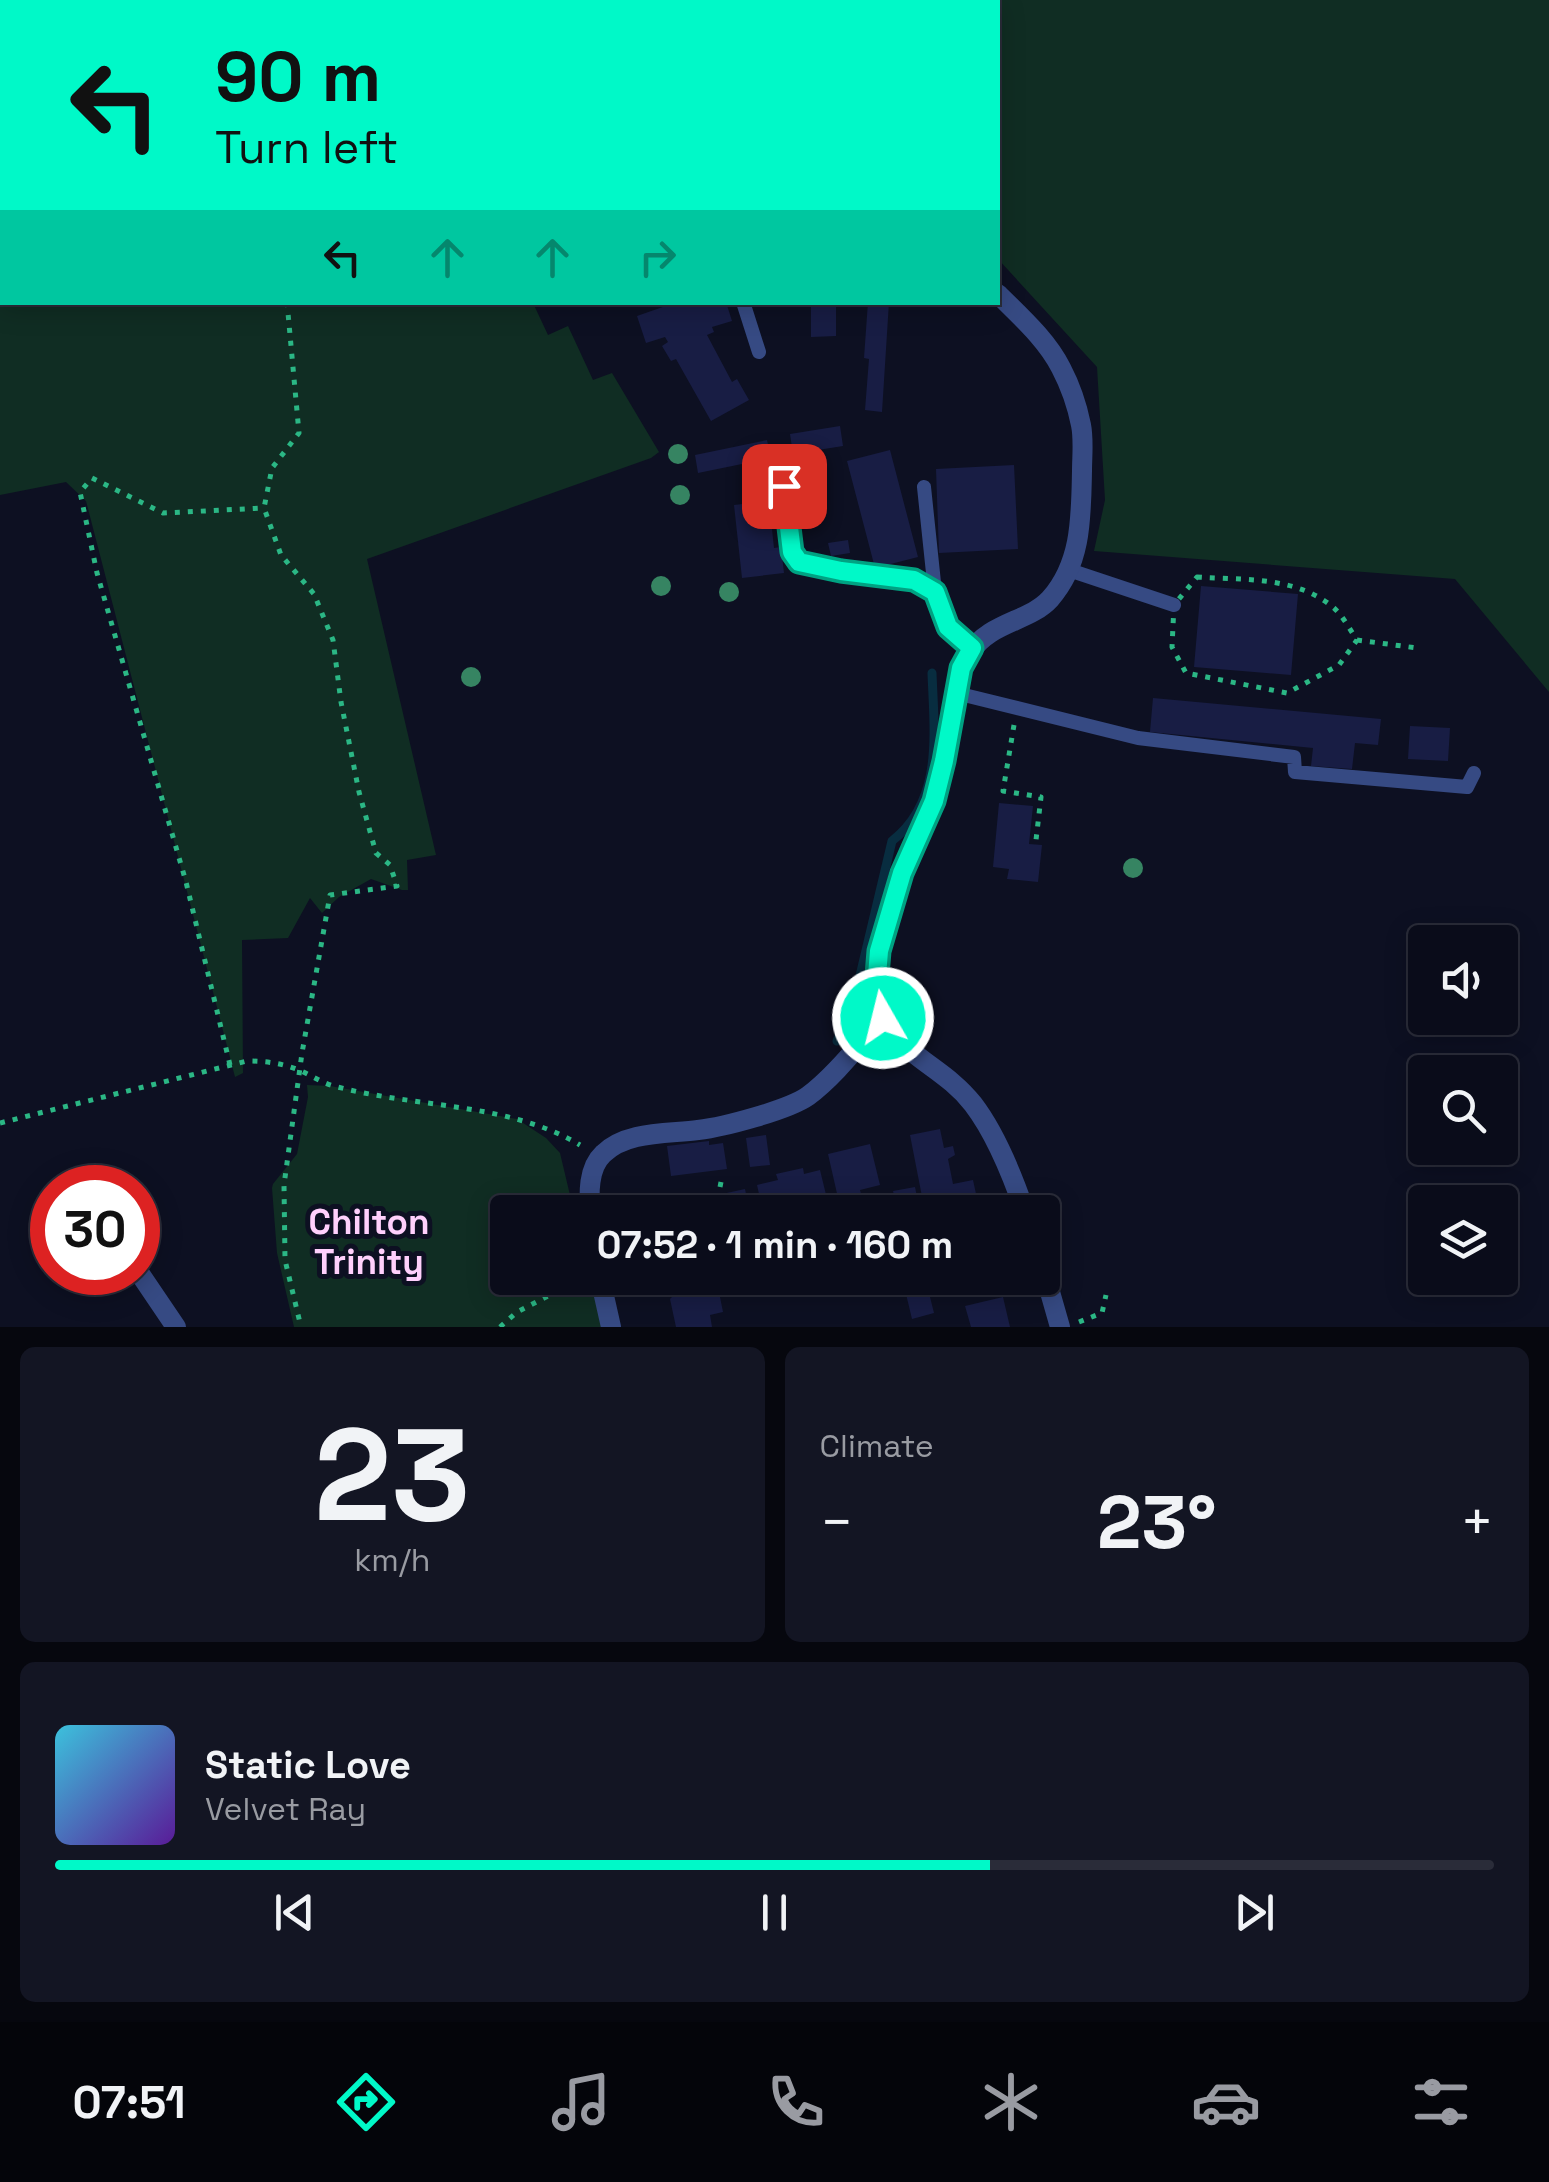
<!DOCTYPE html>
<meta charset="utf-8">
<style>
body{margin:0;font-family:"Space Grotesk",sans-serif;background:#131523;color:#f1f3f6;height:100vh;display:flex;flex-direction:column;font-size:38px;white-space:nowrap}
*{box-sizing:border-box;margin:0}
p{font-size:32px;color:#999ba2}
.icon{flex:none;width:55px;height:55px;fill:none;stroke:currentColor;stroke-width:2;stroke-linecap:round;stroke-linejoin:round}
.map{position:relative;height:1327px;overflow:hidden}
.side{display:flex;flex-direction:column;gap:20px;padding:20px;background:#06070e;flex:1}
.side>*{flex:none}
.top-card{position:absolute;left:0px;top:0px;width:1000px;height:305px;box-shadow:0 5px 25px #0003,0 0 0 2px #2a2c39;background:#00f9c8;color:#111;overflow:hidden}
.fabs{position:absolute;left:1408px;top:925px;display:grid;gap:20px}
.fabs a{display:grid;place-items:center;width:110px;height:110px;border-radius:10px;background:#0a0c1a;box-shadow:0 5px 25px #0003,0 0 0 2px #2a2c39;font-size:50px}
.speed{position:absolute;left:30px;top:1165px;display:flex;gap:20px;font-size:50px;font-weight:700;text-align:center}
.speed>*{display:grid;place-content:center;width:130px;height:130px;border-radius:50%;background:#0a0c1a;box-shadow:0 5px 25px #0003,0 0 0 2px #2a2c39;line-height:1}
.speed .limit{border:15px solid #d22;background:#fff;color:#111}
.pin{position:absolute;display:grid;place-items:center;width:85px;height:85px;color:#fff;margin:-42px;border-radius:20px;box-shadow:0 5px 15px #0006}
.me{position:absolute;width:110px;margin:-55px;rotate:352deg;stroke-linejoin:round;filter:drop-shadow(0 0 8px #0008)}
.turn{display:flex;align-items:center;gap:35px;height:210px;padding:0 50px;font-size:45px}
.turn .icon{width:130px;height:130px;stroke-width:2.5}
.turn b{display:block;font-size:70px;line-height:85px}
.lanes{display:flex;align-items:center;height:95px;padding:0 50px;background:#0003;justify-content:center;gap:50px;direction:ltr}
.lanes .off{opacity:.35}
.big{font-size:75px;font-weight:700;line-height:1.1}
.side .widget{flex:1;display:flex;flex-direction:column;justify-content:center;gap:15px;min-width:0;padding:0 35px;border-radius:15px;background:#131523}
.side .dial{align-items:center;gap:0}
.dial b{font-size:130px;line-height:1}
.song{display:flex;align-items:center;gap:30px}
.cover{width:120px;height:120px;border-radius:15px;background:linear-gradient(135deg,hsl(190 70% 55%),hsl(270 70% 35%))}
.played{height:10px;border-radius:5px;background:linear-gradient(90deg,#00f9c8 65%,#2a2c39 65%)}
.keys{display:flex;justify-content:space-around;direction:ltr}
.heat{display:flex;justify-content:space-between;align-items:center;font-size:55px;direction:ltr}
.side .tiles{flex:1;display:grid;gap:20px;grid-template-columns:1fr 1fr}
.widget:last-child{grid-column:span 2}
.trip{position:absolute;left:490px;top:1195px;width:570px;height:100px;border-radius:10px;background:#0a0c1a;box-shadow:0 5px 25px #0003,0 0 0 2px #2a2c39;font-weight:700;line-height:100px;text-align:center}
.tabs{display:flex;height:160px;justify-content:space-around;align-items:center;background:#04050a;color:#999ba2}
.tabs .icon{width:70px;height:70px}
.tabs .active{color:#00f9c8}
.tabs b{font-size:45px;color:#f1f3f6}
.map>svg:first-child{display:block}
.green{fill:#102d23}
.lines{fill:none;stroke-linecap:round;stroke-linejoin:round}
.stream{stroke:#082d40;stroke-width:9}
.building{fill:#181d44}
.path{stroke:#2bb785;stroke-width:5;stroke-dasharray:5 8;stroke-linecap:butt}
.service{stroke:#364a83;stroke-width:14}
.minor{stroke:#364a83;stroke-width:20}
.tree{fill:#368462}
.route-casing{stroke:#00a282;stroke-width:25}
.route{stroke:#00f9c8;stroke-width:18}
.labels{text-anchor:middle;dominant-baseline:central;stroke-width:10;stroke-linejoin:round;paint-order:stroke}
.quarter-label{font-size:35px;font-weight:bold;fill:#ffd0fc;stroke:#0d1022}
</style>
<div class="map">
<svg width="1549" height="1327" viewBox="0 0 1549 1327">
<rect width="100%" height="100%" fill="#0d1022"/>
<path class="green" d="M 0,0 L 120,0 L 131,2 L 2,2 L 2,302 L 533,303 L 548,335 L 568,326 L 593,380 L 612,373 L 659,452 L 651,458 L 367,559 L 436,855 L 407,860 L 408,890 L 402,890 L 371,879 L 339,897 L 322,913 L 310,898 L 288,938 L 242,940 L 243,1073 L 235,1077 L 86,501 L 66,482 L 0,495 Z
M 747,0 L 1549,0 L 1549,692 L 1455,579 L 1094,551 L 1105,500 L 1097,367 L 998,259 L 998,2 L 748,2 Z
M 307,1085 L 330,1086 L 517,1119 L 546,1138 L 560,1153 L 574,1212 L 508,1212 L 508,1278 L 600,1278 L 611,1327 L 294,1327 L 277,1253 L 272,1188 L 273,1184 L 297,1154 L 308,1097 Z"/>
<g class="lines">
<path class="stream" d="M 172,0 L 184,2
M 682,0 L 685,2
M 434,2 L 450,0
M 837,1041 L 854,1001 L 892,841 C 944,801 934,731 932,673"/>
</g>
<path class="building" d="M 677,302 L 726,302 L 732,321 L 712,327 L 714,332 L 707,335 L 732,382 L 737,379 L 749,400 L 711,421 L 676,359 L 671,361 L 662,346 L 668,342 L 665,337 L 646,343 L 637,316 Z
M 811,302 L 836,302 L 836,336 L 811,337 Z
M 868,302 L 889,302 L 882,412 L 865,410 L 869,359 L 864,358 Z
M 840,426 L 843,446 L 793,454 L 790,434 Z
M 767,440 L 771,458 L 698,473 L 695,455 Z
M 890,450 L 918,557 L 875,568 L 847,461 Z
M 1014,465 L 1018,549 L 939,553 L 936,469 Z
M 769,501 L 774,548 L 781,547 L 784,573 L 742,578 L 734,505 Z
M 848,540 L 850,553 L 831,556 L 828,543 Z
M 1201,586 L 1298,594 L 1291,675 L 1194,667 Z
M 1153,698 L 1381,719 L 1378,745 L 1355,743 L 1352,769 L 1311,766 L 1313,748 L 1150,732 Z
M 1410,726 L 1450,728 L 1448,761 L 1408,759 Z
M 999,803 L 1033,806 L 1029,844 L 1042,845 L 1038,882 L 1007,879 L 1009,869 L 993,867 Z
M 940,1129 L 944,1148 L 953,1146 L 955,1155 L 948,1159 L 953,1184 L 973,1180 L 978,1203 L 925,1212 L 910,1135 Z
M 766,1135 L 770,1165 L 750,1167 L 746,1138 Z
M 709,1141 L 709,1145 L 723,1143 L 727,1169 L 671,1176 L 667,1146 Z
M 870,1144 L 880,1185 L 860,1190 L 864,1206 L 841,1211 L 828,1154 Z
M 803,1168 L 804,1174 L 820,1170 L 829,1207 L 807,1212 L 763,1212 L 757,1185 L 778,1180 L 776,1174 Z
M 915,1187 L 920,1212 L 898,1212 L 893,1191 Z
M 745,1189 L 749,1209 L 726,1212 L 722,1194 Z
M 660,1195 L 661,1198 L 671,1196 L 675,1212 L 640,1212 L 638,1200 Z
M 697,1284 L 698,1291 L 718,1287 L 723,1312 L 710,1315 L 712,1327 L 676,1327 L 670,1299 L 674,1295 L 673,1290 Z
M 928,1289 L 934,1313 L 912,1319 L 906,1294 Z
M 1003,1297 L 1010,1327 L 971,1327 L 965,1306 Z"/>
<g class="lines">
<path class="path" d="M 67,0 L 79,2
M 645,2 L 647,0
M 287,302 L 299,433 L 272,468 L 264,508 L 281,555 L 314,594 L 333,640 L 341,702 L 359,792 L 376,853 L 390,865 L 397,886 L 330,895 L 302,1053 L 284,1185 L 285,1260 L 301,1327
M 1197,577 C 1243,580 1297,576 1334,608 C 1343,616 1350,630 1357,640 L 1339,665 L 1287,693 L 1186,673 L 1172,647 L 1174,605 Z
M 1357,640 L 1417,648
M 1014,725 L 1003,791 L 1041,797 L 1036,840
M 230,1065 L 186,882 L 97,573 L 80,492 L 92,478 L 163,513 L 264,508
M 0,1123 L 247,1061 C 266,1061 281,1063 299,1070 C 311,1075 322,1083 334,1086 C 414,1108 508,1102 580,1145
M 721,1182 L 718,1197 L 722,1212
M 1079,1322 L 1102,1313 L 1106,1295
M 500,1327 L 517,1312 L 579,1280"/>
<path class="service" d="M 743,302 L 759,352
M 784,486 L 792,552 L 799,561 L 841,571 L 914,579 L 935,592 L 948,627 L 972,648
M 924,487 L 935,592
M 1069,570 L 1174,605
M 956,693 L 1138,738 L 1294,757 L 1295,772 L 1467,787 L 1474,773"/>
<path class="minor" d="M 701,0 L 702,2
M 998,294 C 1021,317 1047,340 1061,368 C 1071,387 1077,405 1081,425 C 1084,440 1082,456 1082,471 C 1081,516 1082,563 1050,599 C 1029,622 989,622 970,653 C 950,685 952,727 944,763 C 930,822 898,875 883,933 C 879,951 875,968 877,986 C 883,1054 937,1058 973,1104 C 996,1134 1013,1177 1025,1212
M 590,1212 C 589,1194 588,1168 603,1154 C 626,1131 667,1134 698,1130 C 724,1127 788,1110 808,1096 C 834,1077 861,1042 883,1018
M 1042,1264 L 1060,1327
M 138,1271 L 176,1327
M 600,1278 L 611,1327"/>
</g>
<g class="tree">
<circle cx="678" cy="454" r="10"/>
<circle cx="680" cy="495" r="10"/>
<circle cx="661" cy="586" r="10"/>
<circle cx="729" cy="592" r="10"/>
<circle cx="471" cy="677" r="10"/>
<circle cx="1133" cy="868" r="10"/>
</g>
<g class="lines">
<g class="route-casing">
<path id="route" d="M 784,486 L 792,552 L 799,562 L 841,571 L 914,580 L 935,592 L 948,627 L 972,648 L 961,668 L 944,761 L 934,801 L 902,873 L 879,951 L 876,988 L 883,1018"/>
</g>
<use href="#route" class="route"/>
</g>
<g class="labels">
<g class="quarter-label">
<text x="369" y="1222">Chilton<tspan x="369" dy="40">Trinity</tspan></text>
</g>
</g>
</svg>
<div class="fabs">
<a><svg class="icon" aria-label="sound" viewBox="0 0 24 24"><path d="M4 9h4l5-4v14l-5-4H4zM17 9q2 3 0 6"/></svg></a>
<a><svg class="icon" aria-label="search" viewBox="0 0 24 24"><circle cx="10" cy="10" r="6"/><path d="M15 15l6 6"/></svg></a>
<a><svg class="icon" aria-label="layers" viewBox="0 0 24 24"><path d="M12 4l9 5-9 5-9-5zM3 14l9 5 9-5"/></svg></a>
</div>
<div class="speed"><div class="limit">30</div></div>
<div class="pin" style="left:784px;top:486px;background:#d93025"><svg class="icon" aria-label="arrive" viewBox="0 0 24 24"><path d="M6 21V4h12l-3 4 3 4H6"/></svg></div>
<svg class="me" style="left:883px;top:1018px" viewBox="-20 -20 40 40"><circle r="17" fill="#00f9c8" stroke="#fff" stroke-width="3"/><path d="M0-11L8 9 0 5-8 9z" fill="#fff"/></svg>
<div class="trip">07:52 · 1 min · 160 m</div>
<div class="top-card">
<div class="turn"><svg class="icon" aria-label="left" viewBox="0 0 24 24"><path d="M17 20v-9H6M10 6l-5 5 5 5"/></svg><div><b>90 m</b>Turn left</div></div>
<div class="lanes"><svg class="icon" aria-label="left" viewBox="0 0 24 24"><path d="M17 20v-9H6M10 6l-5 5 5 5"/></svg><svg class="icon off" aria-label="ahead" viewBox="0 0 24 24"><path d="M12 20V5M6 11l6-6 6 6"/></svg><svg class="icon off" aria-label="ahead" viewBox="0 0 24 24"><path d="M12 20V5M6 11l6-6 6 6"/></svg><svg class="icon off" aria-label="right" viewBox="0 0 24 24"><path d="M7 20v-9h11M14 6l5 5-5 5"/></svg></div>
</div>
</div>
<section class="side">
<div class="tiles">
<div class="widget dial"><b>23</b><p>km/h</p></div>
<div class="widget"><p>Climate</p>
<div class="heat"><a>−</a><b class="big">23°</b><a>+</a></div>
</div>
<div class="widget">
<div class="song"><i class="cover"></i><div><b>Static Love</b><p>Velvet Ray</p></div></div>
<div class="played"></div>
<div class="keys"><svg class="icon" aria-label="previous" viewBox="0 0 24 24"><path d="M18 5L8 12l10 7zM5 5v14"/></svg><svg class="icon" aria-label="pause" viewBox="0 0 24 24"><path d="M8 5v14M16 5v14"/></svg><svg class="icon" aria-label="next" viewBox="0 0 24 24"><path d="M6 5l10 7-10 7zM19 5v14"/></svg></div>
</div>
</div>
</section>
<nav class="tabs">
<b>07:51</b>
<svg class="icon active" aria-label="directions" viewBox="0 0 24 24"><path d="M12 3l9 9-9 9-9-9zM9 14v-3h6M13 9l2 2-2 2"/></svg>
<svg class="icon" aria-label="music" viewBox="0 0 24 24"><path d="M9 18V5l10-2v13"/><circle cx="6" cy="18" r="3"/><circle cx="16" cy="16" r="3"/></svg>
<svg class="icon" aria-label="phone" viewBox="0 0 24 24"><path d="M5 4h4l2 5-3 2q2 4 5 5l2-3 5 2v4C11 20 4 13 5 4z"/></svg>
<svg class="icon" aria-label="climate" viewBox="0 0 24 24"><path d="M12 3v18M4 7l16 10M4 17L20 7"/></svg>
<svg class="icon" aria-label="car" viewBox="0 0 24 24"><path d="M5 17H2v-5l4-1 3-4h7l3 4 3 1v5h-3M9 17h6M6 11h13"/><circle cx="7" cy="17" r="2"/><circle cx="17" cy="17" r="2"/></svg>
<svg class="icon" aria-label="filters" viewBox="0 0 24 24"><path d="M4 7h16M4 17h16"/><circle cx="9" cy="7" r="2"/><circle cx="15" cy="17" r="2"/></svg>
</nav>
